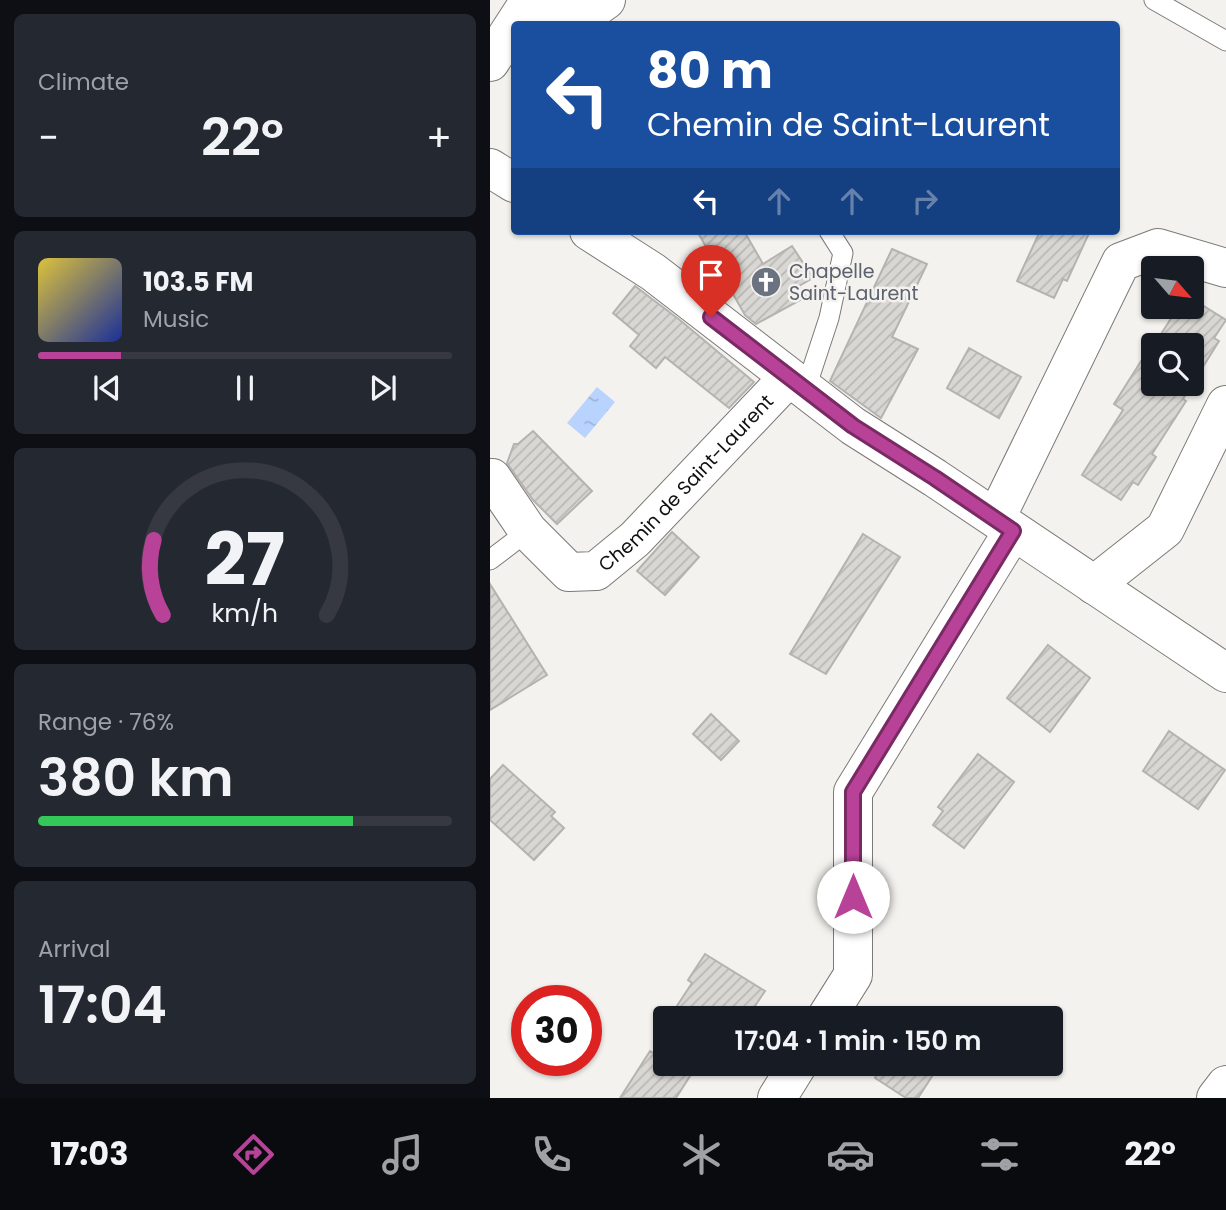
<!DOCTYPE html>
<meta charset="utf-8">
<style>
body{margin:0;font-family:Poppins,sans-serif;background:#242831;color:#f1f3f6;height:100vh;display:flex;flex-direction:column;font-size:26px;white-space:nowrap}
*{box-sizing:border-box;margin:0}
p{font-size:23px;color:#9ea1a6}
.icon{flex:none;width:38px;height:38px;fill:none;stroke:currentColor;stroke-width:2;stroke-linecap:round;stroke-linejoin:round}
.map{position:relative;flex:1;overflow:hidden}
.panel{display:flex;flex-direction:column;gap:14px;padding:14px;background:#0d0f14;width:490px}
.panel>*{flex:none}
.hud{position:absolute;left:21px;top:21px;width:609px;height:214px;border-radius:7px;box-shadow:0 2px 5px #0004;background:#1a4fa0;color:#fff;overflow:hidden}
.needle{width:46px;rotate:118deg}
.buttons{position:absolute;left:651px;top:256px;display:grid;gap:14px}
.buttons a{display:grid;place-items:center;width:63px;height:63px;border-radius:7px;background:#171b24;box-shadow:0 2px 5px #0004;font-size:35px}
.speed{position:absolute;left:21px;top:985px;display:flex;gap:14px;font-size:35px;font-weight:700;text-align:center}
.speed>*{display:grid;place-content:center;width:91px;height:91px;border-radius:50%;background:#171b24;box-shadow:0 2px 5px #0004;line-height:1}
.speed .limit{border:10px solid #d22;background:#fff;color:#111}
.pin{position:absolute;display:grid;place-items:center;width:60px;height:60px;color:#fff;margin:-72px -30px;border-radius:50% 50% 50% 0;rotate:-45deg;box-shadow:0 0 7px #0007}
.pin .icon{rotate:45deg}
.me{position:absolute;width:77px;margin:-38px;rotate:0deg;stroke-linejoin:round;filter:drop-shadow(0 0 5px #0008)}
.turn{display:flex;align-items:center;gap:24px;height:147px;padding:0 21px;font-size:32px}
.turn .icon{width:91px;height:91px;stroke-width:2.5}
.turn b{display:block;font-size:49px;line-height:60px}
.lanes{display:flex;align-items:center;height:66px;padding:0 21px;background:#0003;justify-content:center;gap:35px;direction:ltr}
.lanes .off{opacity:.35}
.big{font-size:52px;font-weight:600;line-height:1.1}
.panel .widget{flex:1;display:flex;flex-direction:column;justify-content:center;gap:10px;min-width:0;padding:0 24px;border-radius:10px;background:#242831}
.panel .dial{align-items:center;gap:0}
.dial svg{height:182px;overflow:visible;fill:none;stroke:#363941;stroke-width:7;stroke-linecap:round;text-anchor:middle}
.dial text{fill:#f1f3f6;stroke:none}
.song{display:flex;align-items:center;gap:21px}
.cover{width:84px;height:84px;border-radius:10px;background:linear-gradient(135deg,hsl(50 70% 55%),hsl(230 70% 35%))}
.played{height:7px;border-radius:4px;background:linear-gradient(90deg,#b94299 20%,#363941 20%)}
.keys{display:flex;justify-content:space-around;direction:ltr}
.heat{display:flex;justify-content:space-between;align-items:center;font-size:38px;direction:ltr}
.charge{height:10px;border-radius:5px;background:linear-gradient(90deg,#34c759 76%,#363941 0)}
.trip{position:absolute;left:163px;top:1006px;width:410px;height:70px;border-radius:7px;background:#171b24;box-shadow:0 2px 5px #0004;font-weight:600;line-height:70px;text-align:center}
.tab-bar{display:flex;height:112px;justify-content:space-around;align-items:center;background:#090b0e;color:#9ea1a6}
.tab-bar .icon{width:49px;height:49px}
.tab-bar .on{color:#b94299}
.tab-bar b{font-size:32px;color:#f1f3f6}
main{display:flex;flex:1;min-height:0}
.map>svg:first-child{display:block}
.water{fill:url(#water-ripples)}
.building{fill:url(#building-hatch);stroke:#b5b3af;stroke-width:2}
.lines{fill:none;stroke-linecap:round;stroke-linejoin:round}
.lane-casing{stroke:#7c7a77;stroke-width:21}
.street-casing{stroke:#7c7a77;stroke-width:40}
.secondary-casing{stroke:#7c7a77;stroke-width:40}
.lane{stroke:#fff;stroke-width:19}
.street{stroke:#fff;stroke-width:38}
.secondary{stroke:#fff;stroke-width:38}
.route-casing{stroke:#782b63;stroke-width:18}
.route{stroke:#b94299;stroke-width:12}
.labels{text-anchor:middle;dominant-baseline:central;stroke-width:5;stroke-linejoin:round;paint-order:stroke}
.worship-label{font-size:19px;fill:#5b616d;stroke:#f4f2ee;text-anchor:start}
.street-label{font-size:19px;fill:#11100f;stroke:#f4f2ee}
</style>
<main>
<section class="panel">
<div class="widget"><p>Climate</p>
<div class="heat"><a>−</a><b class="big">22°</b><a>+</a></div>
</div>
<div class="widget">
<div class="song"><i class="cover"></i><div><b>103.5 FM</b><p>Music</p></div></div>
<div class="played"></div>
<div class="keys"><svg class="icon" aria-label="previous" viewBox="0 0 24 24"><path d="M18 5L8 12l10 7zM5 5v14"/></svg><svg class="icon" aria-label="pause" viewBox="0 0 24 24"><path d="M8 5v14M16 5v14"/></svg><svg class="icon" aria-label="next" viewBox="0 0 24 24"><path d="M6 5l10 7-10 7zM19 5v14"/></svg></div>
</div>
<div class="widget dial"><svg viewBox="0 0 100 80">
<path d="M14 69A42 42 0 1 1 86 69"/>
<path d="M14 69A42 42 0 0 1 10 36" stroke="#b94299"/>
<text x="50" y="56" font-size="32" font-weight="700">27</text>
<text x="50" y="72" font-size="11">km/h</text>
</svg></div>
<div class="widget"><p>Range · 76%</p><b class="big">380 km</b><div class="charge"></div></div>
<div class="widget"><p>Arrival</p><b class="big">17:04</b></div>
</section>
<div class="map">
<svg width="736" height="1098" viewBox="0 0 736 1098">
<defs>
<pattern id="water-ripples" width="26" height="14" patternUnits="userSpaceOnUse" patternTransform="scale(1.75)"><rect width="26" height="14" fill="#b9d3ff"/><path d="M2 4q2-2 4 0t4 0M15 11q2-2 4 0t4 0" fill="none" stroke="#9eb4d9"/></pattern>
<pattern id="building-hatch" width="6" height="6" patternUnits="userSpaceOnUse" patternTransform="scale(1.75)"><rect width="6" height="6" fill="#d9d7d3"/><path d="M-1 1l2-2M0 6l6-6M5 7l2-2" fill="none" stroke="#b9b8b4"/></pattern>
</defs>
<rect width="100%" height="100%" fill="#f4f2ee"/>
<path class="water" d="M 107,387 L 125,402 L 95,438 L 77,423 Z"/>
<path class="building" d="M 207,231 L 254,231 L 273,264 L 302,246 L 323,278 L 309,286 L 316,297 L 266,324 L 255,315 Z
M 550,231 L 600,231 L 577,281 L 573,279 L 564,298 L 527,281 Z
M 402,249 L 437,264 L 402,337 L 428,349 L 391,418 L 340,381 Z
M 145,286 L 191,321 L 264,382 L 239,408 L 175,357 L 166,368 L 140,346 L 149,335 L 123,313 Z
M 702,300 L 704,300 L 736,320 L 724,338 L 729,341 L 693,399 L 696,401 L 662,454 L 666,457 L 648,485 L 643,482 L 631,500 L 592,475 L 633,410 L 624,404 L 653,358 L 655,359 L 663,346 L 663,383 L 702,383 L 702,345 L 664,345 L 689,306 L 702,306 Z
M 479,348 L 531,377 L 509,418 L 457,388 Z
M 43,431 L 102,491 L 67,524 L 43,500 L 17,463 L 24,444 L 28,444 Z
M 182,532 L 209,557 L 175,595 L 147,571 Z
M 373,534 L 410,557 L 336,674 L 300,654 Z
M 0,584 L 57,675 L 0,710 Z
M 558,645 L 600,678 L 560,732 L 517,698 Z
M 221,714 L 249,741 L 231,760 L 203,734 Z
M 679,731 L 735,770 L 708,809 L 653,771 Z
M 488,754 L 524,782 L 474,848 L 443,825 L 453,811 L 448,807 Z
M 13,765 L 65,812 L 61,816 L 74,828 L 44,860 L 0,820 L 0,779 Z
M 215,954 L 275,991 L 257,1018 L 179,1018 L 202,983 L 198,980 Z
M 160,1051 L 175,1060 L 175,1064 L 181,1064 L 200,1076 L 186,1098 L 130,1098 Z
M 392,1064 L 450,1064 L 428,1098 L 416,1098 L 385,1078 Z"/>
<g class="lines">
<g class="lane-casing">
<path id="lane" d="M 664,0 L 736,41
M 315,391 L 339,318 L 353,253 L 339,231
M 0,560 L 38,531"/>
</g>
<g class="street-casing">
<g id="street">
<path d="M 0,62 L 35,8 L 77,5 L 102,10 L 116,0"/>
<path d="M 0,168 L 24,183"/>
<path d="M 99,231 L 163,272 L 363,426 L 445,478 L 736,673"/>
<path id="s1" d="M 2,478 L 38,531 L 79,572 L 106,571 L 145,539 L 298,378"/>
<path d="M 506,518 L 631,262 L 668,248 L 736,268"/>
<path d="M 604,585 L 675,529 L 736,405"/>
<path d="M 336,1018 L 363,975 L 363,792 L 523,531"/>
<path d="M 287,1098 L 308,1064"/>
</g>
</g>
<g class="secondary-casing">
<path id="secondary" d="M 726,1098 L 736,1085"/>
</g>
<use href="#lane" class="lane"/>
<use href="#street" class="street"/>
<use href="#secondary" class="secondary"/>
</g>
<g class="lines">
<g class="route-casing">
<path id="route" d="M 221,317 L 363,426 L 445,478 L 523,531 L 363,792 L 363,897"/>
</g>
<use href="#route" class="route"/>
</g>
<defs>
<g id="church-disc" transform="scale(1.575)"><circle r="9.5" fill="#6b7280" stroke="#f4f2ee"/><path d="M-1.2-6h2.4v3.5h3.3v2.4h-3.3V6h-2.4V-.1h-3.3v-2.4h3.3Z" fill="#fff"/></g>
</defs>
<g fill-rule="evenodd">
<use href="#church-disc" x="276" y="282"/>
</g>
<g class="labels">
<g class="worship-label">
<text x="299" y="271">Chapelle<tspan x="299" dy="22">Saint-Laurent</tspan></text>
</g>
<g class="street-label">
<text stroke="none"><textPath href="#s1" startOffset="275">Chemin de Saint-Laurent</textPath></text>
</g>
</g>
</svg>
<div class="buttons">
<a><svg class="needle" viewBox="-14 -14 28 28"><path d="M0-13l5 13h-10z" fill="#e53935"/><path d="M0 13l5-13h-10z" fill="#9ea1a6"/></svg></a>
<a><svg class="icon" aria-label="search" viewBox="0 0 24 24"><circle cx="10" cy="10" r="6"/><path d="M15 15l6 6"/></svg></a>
</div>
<div class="speed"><div class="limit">30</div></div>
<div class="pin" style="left:221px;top:317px;background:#d93025"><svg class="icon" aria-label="arrive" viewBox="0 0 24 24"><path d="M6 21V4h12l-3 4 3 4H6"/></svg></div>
<svg class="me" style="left:363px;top:897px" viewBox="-20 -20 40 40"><circle r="19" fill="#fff"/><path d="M0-13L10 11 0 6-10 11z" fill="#b94299"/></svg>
<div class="trip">17:04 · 1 min · 150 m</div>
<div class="hud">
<div class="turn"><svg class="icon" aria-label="left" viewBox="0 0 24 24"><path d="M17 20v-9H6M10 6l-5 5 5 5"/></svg><div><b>80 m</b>Chemin de Saint-Laurent</div></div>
<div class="lanes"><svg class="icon" aria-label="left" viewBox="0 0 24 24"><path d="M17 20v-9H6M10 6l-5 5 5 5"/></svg><svg class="icon off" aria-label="ahead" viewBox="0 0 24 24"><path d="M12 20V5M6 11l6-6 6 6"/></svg><svg class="icon off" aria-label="ahead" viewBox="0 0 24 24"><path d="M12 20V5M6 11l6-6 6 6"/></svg><svg class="icon off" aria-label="right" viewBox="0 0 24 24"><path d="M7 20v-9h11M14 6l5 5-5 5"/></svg></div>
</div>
</div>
</main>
<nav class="tab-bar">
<b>17:03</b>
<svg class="icon on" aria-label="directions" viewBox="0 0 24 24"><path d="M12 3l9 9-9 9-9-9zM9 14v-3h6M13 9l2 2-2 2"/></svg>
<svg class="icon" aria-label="music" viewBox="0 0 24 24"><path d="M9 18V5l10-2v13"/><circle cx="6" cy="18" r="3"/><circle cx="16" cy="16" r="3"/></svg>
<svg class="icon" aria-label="phone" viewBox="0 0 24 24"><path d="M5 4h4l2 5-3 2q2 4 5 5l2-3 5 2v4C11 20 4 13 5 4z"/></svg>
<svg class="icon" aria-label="climate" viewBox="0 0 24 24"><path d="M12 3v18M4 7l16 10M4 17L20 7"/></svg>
<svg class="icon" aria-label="car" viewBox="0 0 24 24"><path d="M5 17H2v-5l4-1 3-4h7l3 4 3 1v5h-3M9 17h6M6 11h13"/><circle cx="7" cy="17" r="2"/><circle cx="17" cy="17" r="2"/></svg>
<svg class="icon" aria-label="filters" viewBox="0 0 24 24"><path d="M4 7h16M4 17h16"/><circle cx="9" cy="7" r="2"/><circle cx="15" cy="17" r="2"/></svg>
<b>22°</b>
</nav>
